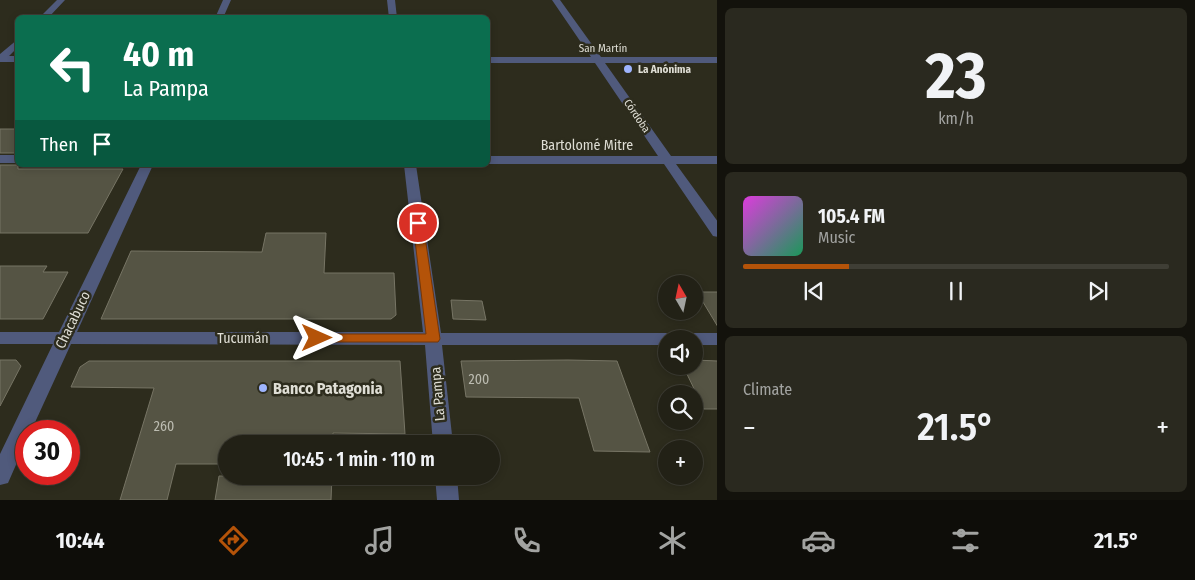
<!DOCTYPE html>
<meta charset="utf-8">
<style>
body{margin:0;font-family:"Fira Sans Condensed",sans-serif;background:#2a291f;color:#f1f3f6;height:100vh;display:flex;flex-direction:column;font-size:19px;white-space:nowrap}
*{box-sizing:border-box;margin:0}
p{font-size:16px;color:#a2a3a1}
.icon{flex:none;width:28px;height:28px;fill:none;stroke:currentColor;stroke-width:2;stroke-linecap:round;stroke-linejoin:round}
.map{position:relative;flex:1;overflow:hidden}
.drawer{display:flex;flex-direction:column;gap:8px;padding:8px;background:#13120c;width:478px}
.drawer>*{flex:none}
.hud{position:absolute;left:15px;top:15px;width:475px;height:152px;border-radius:8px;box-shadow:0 2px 8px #0003,0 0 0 1px #3f3e35;background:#0b6e4f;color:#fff;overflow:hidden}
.needle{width:32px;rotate:351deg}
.tools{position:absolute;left:658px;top:275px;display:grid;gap:10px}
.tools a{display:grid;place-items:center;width:45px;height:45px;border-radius:50%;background:#222116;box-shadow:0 2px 8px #0003,0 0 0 1px #3f3e35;font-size:25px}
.speed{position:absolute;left:15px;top:420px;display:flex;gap:10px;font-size:25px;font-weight:700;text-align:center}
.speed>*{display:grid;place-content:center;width:65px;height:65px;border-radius:50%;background:#222116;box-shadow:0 2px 8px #0003,0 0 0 1px #3f3e35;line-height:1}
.speed .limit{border:8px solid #d22;background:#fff;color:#111}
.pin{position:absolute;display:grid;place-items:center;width:42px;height:42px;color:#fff;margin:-21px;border:2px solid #fff;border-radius:50%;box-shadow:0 1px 5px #0007}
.me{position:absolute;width:55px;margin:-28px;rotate:90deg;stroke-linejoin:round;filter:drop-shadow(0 0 4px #0008)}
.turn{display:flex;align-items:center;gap:18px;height:105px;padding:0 25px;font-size:22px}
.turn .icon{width:65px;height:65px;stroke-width:2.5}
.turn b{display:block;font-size:35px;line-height:42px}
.then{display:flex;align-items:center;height:48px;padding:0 25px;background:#0003;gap:10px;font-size:19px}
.big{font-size:38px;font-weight:600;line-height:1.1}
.drawer .widget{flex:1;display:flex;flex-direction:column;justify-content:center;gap:8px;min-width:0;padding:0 18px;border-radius:8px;background:#2a291f}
.drawer .dial{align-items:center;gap:0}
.dial b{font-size:65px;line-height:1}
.song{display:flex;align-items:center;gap:15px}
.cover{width:60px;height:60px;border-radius:8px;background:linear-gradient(135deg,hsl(300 70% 55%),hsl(150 70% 35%))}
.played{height:5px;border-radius:2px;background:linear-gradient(90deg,#b45309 25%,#3f3e35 25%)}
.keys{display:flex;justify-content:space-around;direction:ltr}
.heat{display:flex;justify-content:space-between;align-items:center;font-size:28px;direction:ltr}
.trip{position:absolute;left:218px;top:435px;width:282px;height:50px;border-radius:25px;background:#222116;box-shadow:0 2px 8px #0003,0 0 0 1px #3f3e35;font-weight:600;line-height:50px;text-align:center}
.tabs{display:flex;height:80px;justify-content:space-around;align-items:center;background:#0e0d09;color:#a2a3a1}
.tabs .icon{width:35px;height:35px}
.tabs .on{color:#b45309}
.tabs b{font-size:22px;color:#f1f3f6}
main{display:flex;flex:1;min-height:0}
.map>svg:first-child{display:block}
.building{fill:#555444;stroke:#777565}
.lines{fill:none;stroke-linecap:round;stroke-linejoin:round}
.street{fill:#505a7c;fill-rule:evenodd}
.route{fill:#b45309;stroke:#753606}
.poi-dot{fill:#9eb4fd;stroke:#2d2c1d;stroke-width:2}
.labels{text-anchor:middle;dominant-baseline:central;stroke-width:5;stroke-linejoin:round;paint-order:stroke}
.far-street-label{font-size:11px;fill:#dfded5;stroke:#2d2c1d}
.far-poi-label{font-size:11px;font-weight:bold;fill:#dfded5;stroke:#2d2c1d;text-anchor:start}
.street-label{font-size:14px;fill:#dfded5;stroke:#2d2c1d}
.near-number-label{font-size:14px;fill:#bcbcb1}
.near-poi-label{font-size:16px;font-weight:bold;fill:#dfded5;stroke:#2d2c1d;text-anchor:start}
</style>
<main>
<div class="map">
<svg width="718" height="500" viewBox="0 0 718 500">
<rect width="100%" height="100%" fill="#2d2c1d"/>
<path class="building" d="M 0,129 L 18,129 L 18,153 L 0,153 Z
M 0,165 L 18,165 L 18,169 L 123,169 L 88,233 L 0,233 Z
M 266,233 L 326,233 L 324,273 L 394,273 L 396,315 L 391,319 L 101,319 L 131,251 L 262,252 Z
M 0,266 L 47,266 L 43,272 L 68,272 L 43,319 L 0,319 Z
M 697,292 L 718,292 L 718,327 Z
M 451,300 L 482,301 L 486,320 L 453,319 Z
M 0,360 L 16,360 L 21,366 L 0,406 Z
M 568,360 L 617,361 L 650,452 L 594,451 L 579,398 L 466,397 L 461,361 Z
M 694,360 L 718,361 L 718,409 L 704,409 L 683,366 L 694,366 Z
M 89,361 L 400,361 L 405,434 L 333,433 L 333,444 L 226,444 L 226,464 L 176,464 L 167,500 L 120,500 L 154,388 L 71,387 L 80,367 Z
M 219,476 L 332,476 L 331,500 L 215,500 Z"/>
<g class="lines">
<path class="street" d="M 57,0 L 65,0 L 48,18 L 39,18 Z
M 223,0 L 231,0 L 223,18 L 215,18 Z
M 387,0 L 395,0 L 397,18 L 389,18 Z
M 552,0 L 560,0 L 601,57 L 718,57 L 718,63 L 605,63 L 671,156 L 718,156 L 718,164 L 676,164 L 718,222 L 718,237 L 713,236 L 664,164 L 488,164 L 488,156 L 658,156 L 595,63 L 488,63 L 488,57 L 591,57 Z
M 18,39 L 18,47 L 9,56 L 18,56 L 18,62 L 0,62 L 0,54 Z
M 0,155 L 18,155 L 18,163 L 0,163 Z
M 141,165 L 153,165 L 77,332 L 423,332 L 404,165 L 416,165 L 441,333 L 666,333 L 672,335 L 675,339 L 666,339 L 666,345 L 442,345 L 453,444 L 433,444 L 425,345 L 71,344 L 31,431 L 26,431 L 26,442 L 8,483 L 0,485 L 0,454 L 53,344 L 0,344 L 0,332 L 59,332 Z
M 694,333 L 718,333 L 718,345 L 694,345 L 694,339 L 685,339 L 688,335 Z
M 435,476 L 457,476 L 459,500 L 437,500 Z"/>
</g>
<path class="route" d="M 418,220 L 423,223 L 440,339 L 438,342 L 312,342 L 310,338 L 312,335 L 317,334 L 426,334 L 413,223 Z"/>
<g class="poi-dot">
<circle cx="628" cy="69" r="5"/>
<circle cx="263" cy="388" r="5"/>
</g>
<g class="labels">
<g class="far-street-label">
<text x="603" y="48">San Martín</text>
<text transform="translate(637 116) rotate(56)">Córdoba</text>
</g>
<g class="far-poi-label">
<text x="638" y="69">La Anónima</text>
</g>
<g class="street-label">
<text x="587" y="145">Bartolomé Mitre</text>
<text transform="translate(73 320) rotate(-64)">Chacabuco</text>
<text x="243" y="338">Tucumán</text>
<text transform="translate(438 394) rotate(-95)">La Pampa</text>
</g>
<g class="near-number-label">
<text x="479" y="379">200</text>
<text x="164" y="426">260</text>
</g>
<g class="near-poi-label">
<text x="273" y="388">Banco Patagonia</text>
</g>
</g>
</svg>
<div class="tools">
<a><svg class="needle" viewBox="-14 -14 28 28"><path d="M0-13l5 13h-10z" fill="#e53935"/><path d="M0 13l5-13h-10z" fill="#a2a3a1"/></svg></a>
<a><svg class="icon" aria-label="sound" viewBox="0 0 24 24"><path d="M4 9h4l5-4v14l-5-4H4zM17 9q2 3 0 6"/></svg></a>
<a><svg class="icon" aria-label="search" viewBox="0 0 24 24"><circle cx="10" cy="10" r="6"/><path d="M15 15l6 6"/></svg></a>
<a>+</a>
</div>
<div class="speed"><div class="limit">30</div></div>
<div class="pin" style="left:418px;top:223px;background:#d93025"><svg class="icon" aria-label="arrive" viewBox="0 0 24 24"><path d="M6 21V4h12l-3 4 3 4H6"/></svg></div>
<svg class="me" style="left:317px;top:338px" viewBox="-20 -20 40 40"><path d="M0-17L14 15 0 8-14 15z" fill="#b45309" stroke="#fff" stroke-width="4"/></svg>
<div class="trip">10:45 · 1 min · 110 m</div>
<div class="hud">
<div class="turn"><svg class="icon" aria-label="left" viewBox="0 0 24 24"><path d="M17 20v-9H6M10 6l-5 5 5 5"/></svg><div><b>40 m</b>La Pampa</div></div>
<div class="then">Then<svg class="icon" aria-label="arrive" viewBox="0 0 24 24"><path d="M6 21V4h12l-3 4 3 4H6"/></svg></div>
</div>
</div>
<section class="drawer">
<div class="widget dial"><b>23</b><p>km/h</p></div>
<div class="widget">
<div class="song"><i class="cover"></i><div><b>105.4 FM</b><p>Music</p></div></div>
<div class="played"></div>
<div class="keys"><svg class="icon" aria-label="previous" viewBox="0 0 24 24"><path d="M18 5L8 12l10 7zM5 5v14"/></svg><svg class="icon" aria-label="pause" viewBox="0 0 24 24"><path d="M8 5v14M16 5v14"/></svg><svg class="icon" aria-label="next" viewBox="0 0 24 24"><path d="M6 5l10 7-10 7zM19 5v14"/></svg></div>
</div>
<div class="widget"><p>Climate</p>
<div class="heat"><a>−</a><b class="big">21.5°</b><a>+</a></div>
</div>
</section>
</main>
<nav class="tabs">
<b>10:44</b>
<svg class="icon on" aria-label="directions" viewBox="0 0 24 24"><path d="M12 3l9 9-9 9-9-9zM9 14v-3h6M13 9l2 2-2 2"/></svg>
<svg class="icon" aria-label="music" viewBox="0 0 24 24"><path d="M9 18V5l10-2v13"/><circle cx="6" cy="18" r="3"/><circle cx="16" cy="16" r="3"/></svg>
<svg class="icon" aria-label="phone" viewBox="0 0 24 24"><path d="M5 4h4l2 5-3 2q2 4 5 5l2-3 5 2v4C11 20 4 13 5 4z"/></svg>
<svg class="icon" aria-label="climate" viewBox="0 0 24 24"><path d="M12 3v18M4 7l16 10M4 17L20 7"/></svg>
<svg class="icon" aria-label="car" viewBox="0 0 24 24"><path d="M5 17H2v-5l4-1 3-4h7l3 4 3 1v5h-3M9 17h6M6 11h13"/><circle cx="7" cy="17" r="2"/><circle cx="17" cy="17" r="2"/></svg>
<svg class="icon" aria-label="filters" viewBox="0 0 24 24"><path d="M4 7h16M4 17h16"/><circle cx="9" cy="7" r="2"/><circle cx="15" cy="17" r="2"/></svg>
<b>21.5°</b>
</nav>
